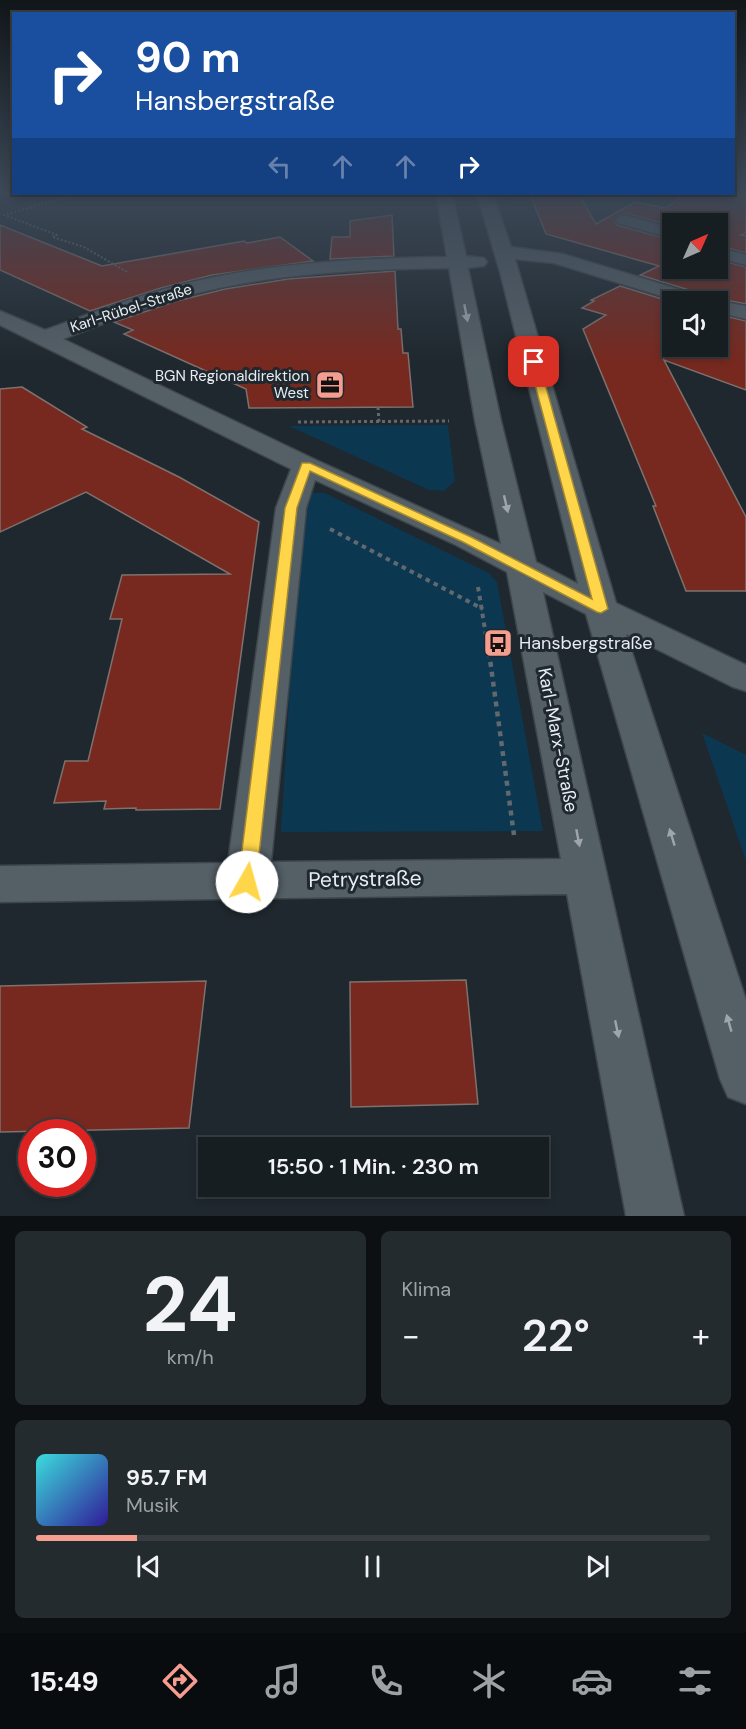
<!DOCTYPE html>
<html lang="de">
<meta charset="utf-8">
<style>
body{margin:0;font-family:"DM Sans",sans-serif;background:#242b2f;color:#f1f3f6;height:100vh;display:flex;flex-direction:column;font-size:22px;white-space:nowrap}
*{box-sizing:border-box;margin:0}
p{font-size:20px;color:#9ea2a5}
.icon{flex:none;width:33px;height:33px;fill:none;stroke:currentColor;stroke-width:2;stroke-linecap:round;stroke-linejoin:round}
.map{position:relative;height:1216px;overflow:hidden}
.panel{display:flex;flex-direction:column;gap:15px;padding:15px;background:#0d1013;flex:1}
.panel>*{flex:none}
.guide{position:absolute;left:12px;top:12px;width:723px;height:183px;border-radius:0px;box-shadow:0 3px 9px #0003,0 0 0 2px #363c40;background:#1a4fa0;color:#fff;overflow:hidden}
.needle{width:39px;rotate:45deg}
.tools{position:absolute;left:662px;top:213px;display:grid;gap:12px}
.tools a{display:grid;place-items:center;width:66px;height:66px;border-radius:0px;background:#171e22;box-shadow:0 3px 9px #0003,0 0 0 2px #363c40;font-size:30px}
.speed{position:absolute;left:18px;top:1119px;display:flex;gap:12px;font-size:30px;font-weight:700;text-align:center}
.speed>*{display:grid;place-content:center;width:78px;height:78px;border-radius:50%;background:#171e22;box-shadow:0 3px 9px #0003,0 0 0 2px #363c40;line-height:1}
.speed .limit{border:9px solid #d22;background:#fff;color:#111}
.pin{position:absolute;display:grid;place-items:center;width:51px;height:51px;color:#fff;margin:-26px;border-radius:12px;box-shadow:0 3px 9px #0006}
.me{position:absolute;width:66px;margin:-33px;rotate:7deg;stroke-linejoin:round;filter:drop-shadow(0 0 4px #0008)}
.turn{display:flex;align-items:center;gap:21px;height:126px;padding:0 24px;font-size:27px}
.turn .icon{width:78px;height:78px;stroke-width:2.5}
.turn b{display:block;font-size:42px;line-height:51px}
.lanes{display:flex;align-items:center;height:57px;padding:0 24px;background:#0003;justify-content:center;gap:30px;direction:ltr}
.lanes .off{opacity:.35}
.big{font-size:45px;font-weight:600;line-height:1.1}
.panel .card{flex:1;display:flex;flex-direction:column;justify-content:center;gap:9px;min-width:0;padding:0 21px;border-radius:9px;background:#242b2f}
.panel .dial{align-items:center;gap:0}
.dial b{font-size:78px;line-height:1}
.song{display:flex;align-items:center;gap:18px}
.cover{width:72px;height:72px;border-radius:9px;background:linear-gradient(135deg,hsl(180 70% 55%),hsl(250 70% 35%))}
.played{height:6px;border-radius:3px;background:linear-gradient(90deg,#f59d8e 15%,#363c40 15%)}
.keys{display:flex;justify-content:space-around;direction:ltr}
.heat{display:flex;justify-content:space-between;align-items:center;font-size:33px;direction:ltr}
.panel .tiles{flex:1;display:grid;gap:15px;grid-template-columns:1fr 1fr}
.card:last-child{grid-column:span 2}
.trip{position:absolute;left:198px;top:1137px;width:351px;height:60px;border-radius:0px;background:#171e22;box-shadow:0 3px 9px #0003,0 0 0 2px #363c40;font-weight:600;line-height:60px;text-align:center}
.tabs{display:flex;height:96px;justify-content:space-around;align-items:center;background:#090c0e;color:#9ea2a5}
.tabs .icon{width:42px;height:42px}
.tabs .selected{color:#f59d8e}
.tabs b{font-size:27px;color:#f1f3f6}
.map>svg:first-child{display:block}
.green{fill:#0c3750}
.building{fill:#77291f;stroke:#7e716e;stroke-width:1.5}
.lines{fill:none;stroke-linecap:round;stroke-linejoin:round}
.lane-casing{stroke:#3e464b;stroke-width:4}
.street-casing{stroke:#3e464b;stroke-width:3}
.path-far3{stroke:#61696f;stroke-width:2;stroke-dasharray:2 2;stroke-linecap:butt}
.path-far2{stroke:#61696f;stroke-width:3;stroke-dasharray:3 3;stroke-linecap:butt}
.path-far1{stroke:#61696f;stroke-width:4;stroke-dasharray:4.5 4.5;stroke-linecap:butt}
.path{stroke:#61696f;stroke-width:4.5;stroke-dasharray:5 5;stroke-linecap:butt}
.lane{fill:#545f66;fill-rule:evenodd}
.street{fill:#545f66;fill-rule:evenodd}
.oneway{fill:#9ea6ac}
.route{fill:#ffd54a;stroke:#a68a30;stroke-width:1.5}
.labels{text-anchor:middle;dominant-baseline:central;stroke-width:6;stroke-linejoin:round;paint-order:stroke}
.far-street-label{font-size:15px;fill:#e7edf2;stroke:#1f282e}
.far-poi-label{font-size:15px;fill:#e7edf2;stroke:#1f282e;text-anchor:end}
.poi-label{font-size:18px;fill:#e7edf2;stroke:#1f282e;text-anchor:start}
.street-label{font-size:18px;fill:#e7edf2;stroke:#1f282e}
.near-street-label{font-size:21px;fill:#e7edf2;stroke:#1f282e}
</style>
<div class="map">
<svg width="746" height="1216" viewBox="0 0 746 1216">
<rect width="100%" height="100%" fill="#1f282e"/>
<path class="green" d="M 575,194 L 650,194 L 626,206 L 587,207 L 581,198 L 577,198 Z
M 448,425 L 455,481 L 444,491 L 429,490 L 289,426 Z
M 312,493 L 325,493 L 489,573 L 497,582 L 543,831 L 281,832 L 301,498 Z
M 702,733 L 746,755 L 746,861 Z"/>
<path class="building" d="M 530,194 L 575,194 L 577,198 L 581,198 L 596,224 L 635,202 L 666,208 L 684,194 L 746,194 L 746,233 L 741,235 L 746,236 L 746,253 L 717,245 L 717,224 L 672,224 L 672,226 L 624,213 L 613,220 L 617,225 L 672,240 L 672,268 L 717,268 L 717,259 L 746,267 L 746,304 L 715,298 L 640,275 L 659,266 L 546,234 Z
M 392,215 L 394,256 L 330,259 L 332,237 L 350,237 L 350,221 Z
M 0,225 L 102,266 L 244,241 L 247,243 L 280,237 L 313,261 L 212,275 L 161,288 L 90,311 L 0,270 Z
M 395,271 L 398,329 L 401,329 L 403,353 L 408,353 L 413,407 L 249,408 L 246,389 L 124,334 L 133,330 L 114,322 L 177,301 L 225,289 L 288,279 Z
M 620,286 L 672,302 L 672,346 L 717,346 L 717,314 L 746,321 L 746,390 L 664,360 L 746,517 L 746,591 L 686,591 L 653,506 L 656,506 L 583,329 L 606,315 L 582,308 L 594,301 L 591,300 Z
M 22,387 L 87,427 L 82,429 L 179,477 L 259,522 L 220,809 L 136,810 L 136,808 L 104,809 L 106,801 L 54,803 L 65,761 L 88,761 L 122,619 L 110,619 L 122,575 L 230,574 L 86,492 L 0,532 L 0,389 Z
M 466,980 L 478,1104 L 351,1107 L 350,982 Z
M 206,981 L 189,1128 L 0,1132 L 0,986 Z"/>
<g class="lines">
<g class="lane-casing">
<path id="lane" d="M 623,215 L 672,228 L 672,238 L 618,223 L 615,220 Z
M 717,247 L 746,255 L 746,265 L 717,257 Z"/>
</g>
<g class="street-casing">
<path id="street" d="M 436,194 L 452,194 L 466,256 L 484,258 L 487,262 L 484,266 L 468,268 L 501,421 L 536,562 L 578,584 L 500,272 L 477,194 L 493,194 L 511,247 L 563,254 L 714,300 L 746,306 L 746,319 L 717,312 L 717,302 L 681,302 L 554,263 L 515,259 L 616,603 L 746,665 L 746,691 L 733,687 L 626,634 L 746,1000 L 746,1104 L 728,1097 L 720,1079 L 586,614 L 543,592 L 684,1216 L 626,1216 L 567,894 L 0,902 L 0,866 L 228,863 L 276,508 L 291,469 L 0,325 L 0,311 L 45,330 C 89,314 133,297 179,285 C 267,263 356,258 447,257 ZM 449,268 L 475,421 L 501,544 L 316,460 L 63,339 C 106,323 148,305 193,294 C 276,273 363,269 449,268 ZM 315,480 L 456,545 L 507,572 L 561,859 L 271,862 L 306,508 Z"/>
</g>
<path class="path-far3" d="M 74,195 L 4,215 L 57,235 L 52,237 L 84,247 L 127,272"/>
<path class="path-far2" d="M 378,407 L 379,422
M 298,422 L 449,421"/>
<path class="path-far1" d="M 330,529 L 483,609
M 478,587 L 489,654"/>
<path class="path" d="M 489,652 L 514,835"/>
<use href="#lane" class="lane"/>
<use href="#street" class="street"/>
</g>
<defs><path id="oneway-solid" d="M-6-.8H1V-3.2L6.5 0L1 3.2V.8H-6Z" transform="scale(1.5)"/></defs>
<g class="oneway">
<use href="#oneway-solid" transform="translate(466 313) rotate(79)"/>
<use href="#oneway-solid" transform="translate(506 504) rotate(77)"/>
<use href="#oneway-solid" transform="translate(672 837) rotate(-107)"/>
<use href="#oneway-solid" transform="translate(578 838) rotate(79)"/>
<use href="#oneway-solid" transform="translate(729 1023) rotate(-106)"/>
<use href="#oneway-solid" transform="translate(617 1029) rotate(78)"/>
</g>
<linearGradient id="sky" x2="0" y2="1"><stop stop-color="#111619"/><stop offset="0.53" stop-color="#3c4857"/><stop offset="1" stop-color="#3c4857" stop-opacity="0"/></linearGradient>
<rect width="746" height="362" fill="url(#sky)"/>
<path class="route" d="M 534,359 L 539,362 L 608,609 L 601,613 L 597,612 L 463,542 L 310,471 L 297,508 L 256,882 L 254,887 L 247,889 L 241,887 L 238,882 L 285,508 L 302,463 L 310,463 L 471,537 L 592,599 L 529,362 Z"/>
<defs>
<g id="office-square" transform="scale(1.5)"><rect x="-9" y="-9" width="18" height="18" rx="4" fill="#f59d8e" stroke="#1f282e"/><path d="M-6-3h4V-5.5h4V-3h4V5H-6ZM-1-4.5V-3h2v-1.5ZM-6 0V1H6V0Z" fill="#111"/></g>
<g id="bus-square" transform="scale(1.5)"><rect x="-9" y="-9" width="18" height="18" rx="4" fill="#f59d8e" stroke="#1f282e"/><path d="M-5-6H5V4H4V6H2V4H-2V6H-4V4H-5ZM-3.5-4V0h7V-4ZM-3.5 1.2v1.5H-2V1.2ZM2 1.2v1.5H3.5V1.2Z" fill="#111"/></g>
</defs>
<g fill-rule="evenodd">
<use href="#office-square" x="330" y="385"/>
<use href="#bus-square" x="498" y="643"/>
</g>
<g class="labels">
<g class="far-street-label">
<text transform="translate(131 308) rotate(-18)">Karl-Rübel-Straße</text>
</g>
<g class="far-poi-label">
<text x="309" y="376">BGN Regionaldirektion<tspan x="309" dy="17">West</tspan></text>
</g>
<g class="poi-label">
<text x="519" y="643">Hansbergstraße</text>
</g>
<g class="street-label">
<text transform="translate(558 740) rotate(79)">Karl-Marx-Straße</text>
</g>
<g class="near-street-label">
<text transform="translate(365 879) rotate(-1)">Petrystraße</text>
</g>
</g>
</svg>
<div class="tools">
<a><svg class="needle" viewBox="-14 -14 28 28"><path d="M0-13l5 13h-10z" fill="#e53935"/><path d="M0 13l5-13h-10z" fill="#9ea2a5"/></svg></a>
<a><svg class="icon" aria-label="sound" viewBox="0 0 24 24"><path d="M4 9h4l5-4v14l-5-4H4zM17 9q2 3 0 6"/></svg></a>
</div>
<div class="speed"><div class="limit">30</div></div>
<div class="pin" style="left:534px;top:362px;background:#d93025"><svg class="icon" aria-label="arrive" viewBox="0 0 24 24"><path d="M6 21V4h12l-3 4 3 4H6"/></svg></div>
<svg class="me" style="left:247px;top:882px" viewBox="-20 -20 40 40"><circle r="19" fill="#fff"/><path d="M0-13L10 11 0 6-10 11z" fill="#ffd54a"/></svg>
<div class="trip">15:50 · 1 Min. · 230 m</div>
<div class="guide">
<div class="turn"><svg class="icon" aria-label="right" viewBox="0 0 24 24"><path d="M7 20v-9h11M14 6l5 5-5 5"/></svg><div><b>90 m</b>Hansbergstraße</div></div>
<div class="lanes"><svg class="icon off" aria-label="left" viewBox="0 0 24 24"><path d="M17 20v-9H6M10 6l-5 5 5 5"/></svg><svg class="icon off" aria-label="ahead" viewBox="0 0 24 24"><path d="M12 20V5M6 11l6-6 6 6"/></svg><svg class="icon off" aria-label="ahead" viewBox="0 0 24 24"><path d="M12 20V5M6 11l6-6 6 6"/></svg><svg class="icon" aria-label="right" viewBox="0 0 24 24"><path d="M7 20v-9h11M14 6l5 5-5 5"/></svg></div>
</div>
</div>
<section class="panel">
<div class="tiles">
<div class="card dial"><b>24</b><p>km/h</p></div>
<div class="card"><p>Klima</p>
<div class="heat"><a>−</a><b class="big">22°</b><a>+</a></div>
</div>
<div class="card">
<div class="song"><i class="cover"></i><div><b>95.7 FM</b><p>Musik</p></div></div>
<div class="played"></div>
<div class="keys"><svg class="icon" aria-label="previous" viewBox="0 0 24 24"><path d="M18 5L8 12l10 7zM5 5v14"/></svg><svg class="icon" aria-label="pause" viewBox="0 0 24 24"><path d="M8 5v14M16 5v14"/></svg><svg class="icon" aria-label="next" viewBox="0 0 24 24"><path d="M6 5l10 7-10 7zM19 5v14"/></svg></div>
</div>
</div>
</section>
<nav class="tabs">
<b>15:49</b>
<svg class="icon selected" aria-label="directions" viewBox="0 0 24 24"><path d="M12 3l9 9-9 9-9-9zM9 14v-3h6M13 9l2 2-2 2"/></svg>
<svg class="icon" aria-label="music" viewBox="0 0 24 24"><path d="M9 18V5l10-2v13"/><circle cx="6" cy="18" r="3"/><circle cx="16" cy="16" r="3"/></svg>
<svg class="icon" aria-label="phone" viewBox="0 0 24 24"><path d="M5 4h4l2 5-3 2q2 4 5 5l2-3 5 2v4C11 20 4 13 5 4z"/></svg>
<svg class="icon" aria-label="climate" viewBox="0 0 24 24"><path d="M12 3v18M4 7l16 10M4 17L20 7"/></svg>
<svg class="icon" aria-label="car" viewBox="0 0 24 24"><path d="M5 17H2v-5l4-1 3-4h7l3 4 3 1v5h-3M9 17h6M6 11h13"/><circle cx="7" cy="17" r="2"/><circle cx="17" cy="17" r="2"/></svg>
<svg class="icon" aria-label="filters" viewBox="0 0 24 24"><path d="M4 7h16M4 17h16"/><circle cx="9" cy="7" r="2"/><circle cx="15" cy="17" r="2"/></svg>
</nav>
